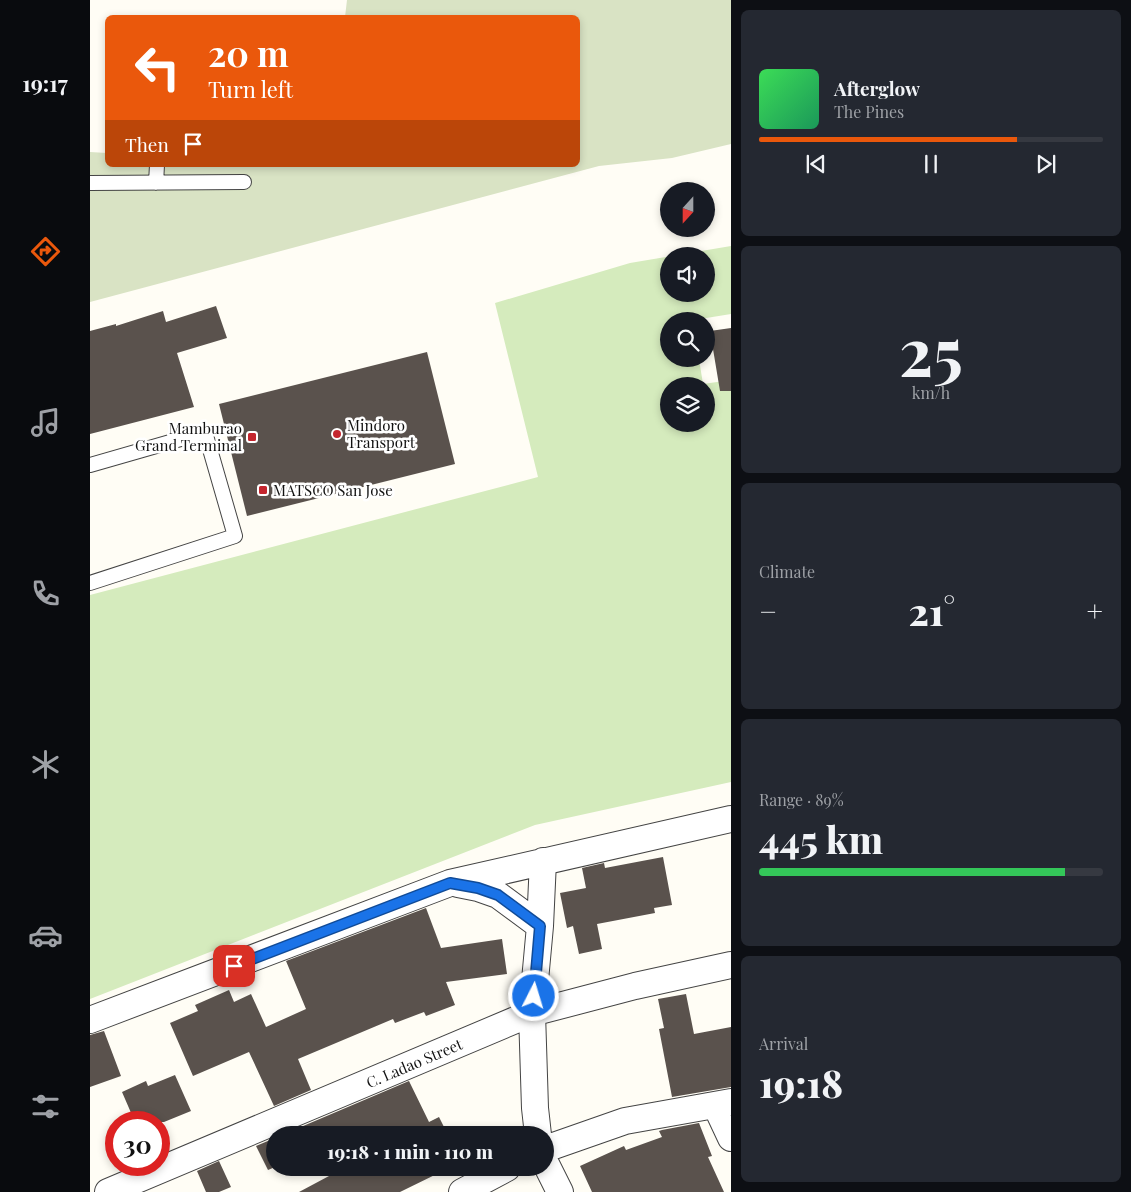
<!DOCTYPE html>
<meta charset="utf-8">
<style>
body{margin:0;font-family:"Playfair Display",serif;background:#242831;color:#f1f3f6;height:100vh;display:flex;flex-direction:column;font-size:19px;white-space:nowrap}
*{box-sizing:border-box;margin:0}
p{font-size:16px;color:#9ea1a6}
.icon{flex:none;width:28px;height:28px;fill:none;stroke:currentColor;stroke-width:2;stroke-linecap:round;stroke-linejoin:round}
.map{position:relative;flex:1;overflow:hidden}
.details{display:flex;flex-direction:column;gap:10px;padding:10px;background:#0d0f14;width:400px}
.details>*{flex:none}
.guide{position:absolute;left:15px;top:15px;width:475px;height:152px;border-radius:8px;box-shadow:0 2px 8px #0003;background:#ea580c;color:#fff;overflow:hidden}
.needle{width:32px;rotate:201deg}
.controls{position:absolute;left:570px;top:182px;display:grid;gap:10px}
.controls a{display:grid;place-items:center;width:55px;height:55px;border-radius:50%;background:#171b24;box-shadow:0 2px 8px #0003;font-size:25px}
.speed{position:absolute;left:15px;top:1111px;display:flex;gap:10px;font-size:25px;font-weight:700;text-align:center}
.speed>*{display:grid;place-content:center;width:65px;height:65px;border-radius:50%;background:#171b24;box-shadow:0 2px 8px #0003;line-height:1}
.speed .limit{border:8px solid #d22;background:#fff;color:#111}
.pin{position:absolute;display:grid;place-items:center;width:42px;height:42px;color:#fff;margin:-21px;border-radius:10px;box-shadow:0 2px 8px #0006}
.me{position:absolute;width:55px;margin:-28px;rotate:5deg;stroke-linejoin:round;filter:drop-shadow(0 0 4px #0008)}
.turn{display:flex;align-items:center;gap:18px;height:105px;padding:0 20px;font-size:22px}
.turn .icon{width:65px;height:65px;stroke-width:2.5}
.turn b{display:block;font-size:35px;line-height:42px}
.then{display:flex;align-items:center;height:48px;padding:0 20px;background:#0003;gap:10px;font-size:19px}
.big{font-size:38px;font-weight:800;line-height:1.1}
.details .card{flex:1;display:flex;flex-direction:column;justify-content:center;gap:8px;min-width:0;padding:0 18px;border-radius:8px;background:#242831}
.details .dial{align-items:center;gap:0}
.dial b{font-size:65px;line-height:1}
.song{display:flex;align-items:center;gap:15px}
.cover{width:60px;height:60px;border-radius:8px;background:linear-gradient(135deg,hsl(130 70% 55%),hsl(150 70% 35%))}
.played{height:5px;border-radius:2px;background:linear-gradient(90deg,#ea580c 75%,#363941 75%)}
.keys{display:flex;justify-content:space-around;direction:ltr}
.heat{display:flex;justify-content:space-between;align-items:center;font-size:28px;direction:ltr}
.charge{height:8px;border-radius:4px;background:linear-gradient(90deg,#34c759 89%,#363941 0)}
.trip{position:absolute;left:176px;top:1126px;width:288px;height:50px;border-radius:25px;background:#171b24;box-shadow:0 2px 8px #0003;font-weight:800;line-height:50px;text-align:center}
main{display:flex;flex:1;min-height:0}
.tabs{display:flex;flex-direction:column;width:90px;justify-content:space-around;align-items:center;background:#090b0e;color:#9ea1a6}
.tabs .icon{width:35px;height:35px}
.tabs .on{color:#ea580c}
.tabs b{font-size:22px;color:#f1f3f6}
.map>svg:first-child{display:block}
.green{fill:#d5ebbd;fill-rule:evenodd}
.cemetery{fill:#d9e3c4}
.building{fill:#5a524d}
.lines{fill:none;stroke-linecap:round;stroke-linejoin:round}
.lane-casing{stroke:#444;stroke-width:16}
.street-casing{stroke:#444;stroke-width:28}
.lane{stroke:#fff;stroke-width:14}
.street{stroke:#fff;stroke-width:26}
.route-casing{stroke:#114b97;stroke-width:12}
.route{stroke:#1a73e8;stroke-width:9}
.poi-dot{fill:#c4262e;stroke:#fff;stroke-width:2}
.labels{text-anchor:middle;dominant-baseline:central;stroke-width:5;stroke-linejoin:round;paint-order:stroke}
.poi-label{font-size:15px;fill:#111;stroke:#fff;text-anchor:start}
.street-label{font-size:15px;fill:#111;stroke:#fff}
</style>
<main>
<nav class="tabs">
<b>19:17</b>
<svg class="icon on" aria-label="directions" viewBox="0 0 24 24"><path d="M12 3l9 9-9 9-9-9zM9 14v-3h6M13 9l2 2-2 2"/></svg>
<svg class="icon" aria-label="music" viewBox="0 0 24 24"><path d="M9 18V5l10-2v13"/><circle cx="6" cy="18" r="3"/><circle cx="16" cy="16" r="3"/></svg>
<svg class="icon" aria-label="phone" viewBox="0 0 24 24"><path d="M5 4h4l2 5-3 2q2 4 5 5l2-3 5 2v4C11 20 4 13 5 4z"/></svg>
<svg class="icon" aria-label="climate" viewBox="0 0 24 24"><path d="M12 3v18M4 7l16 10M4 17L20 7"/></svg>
<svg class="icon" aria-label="car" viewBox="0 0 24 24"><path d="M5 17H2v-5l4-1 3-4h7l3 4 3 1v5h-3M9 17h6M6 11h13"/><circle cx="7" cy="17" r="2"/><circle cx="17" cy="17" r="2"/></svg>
<svg class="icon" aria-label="filters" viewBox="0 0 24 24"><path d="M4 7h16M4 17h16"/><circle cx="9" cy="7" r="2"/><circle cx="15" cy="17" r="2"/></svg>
</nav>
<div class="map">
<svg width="641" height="1192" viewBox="0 0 641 1192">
<rect width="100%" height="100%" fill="#fffdf5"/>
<path class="green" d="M 641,246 L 641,314 L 604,320 L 603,321 L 579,321 L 579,359 L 609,359 L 613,384 L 641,380 L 641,782 L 445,825 L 0,999 L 0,595 L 448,477 L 405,303 L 540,263 ZM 579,256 L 616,256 L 616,294 L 579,294 ZM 579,386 L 616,386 L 616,424 L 579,424 Z"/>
<path class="cemetery" d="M 257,0 L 641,0 L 641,144 L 582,158 L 509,166 L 0,302 L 0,152 L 17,153 L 18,165 L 488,165 L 488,18 L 255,17 Z"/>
<path class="building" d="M 126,306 L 137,338 L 87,353 L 104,407 L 0,434 L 0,331 L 26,324 L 26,326 L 73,311 L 76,322 Z
M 641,328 L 641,391 L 630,391 L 620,331 Z
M 337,352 L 365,464 L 157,516 L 129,404 Z
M 573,857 L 582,905 L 564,908 L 565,913 L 507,924 L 512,949 L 489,954 L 483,926 L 477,928 L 470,893 L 496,888 L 492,868 L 514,863 L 515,868 Z
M 336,908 L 351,948 L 412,939 L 417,974 L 356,982 L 365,1005 L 336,1016 L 334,1012 L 305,1023 L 303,1019 L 208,1059 L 221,1090 L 184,1106 L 159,1052 L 103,1076 L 80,1023 L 108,1011 L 105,1005 L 139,990 L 144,1002 L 161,994 L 176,1027 L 216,1009 L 196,961 Z
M 596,994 L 604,1034 L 641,1027 L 641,1087 L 582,1097 L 569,1029 L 574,1028 L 568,999 Z
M 14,1031 L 31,1076 L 0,1087 L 0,1035 Z
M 85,1075 L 101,1111 L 74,1122 L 45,1122 L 32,1092 L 56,1081 L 58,1086 Z
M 319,1081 L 339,1122 L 349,1117 L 358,1135 L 192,1135 Z
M 609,1123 L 622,1156 L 618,1157 L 634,1192 L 502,1192 L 490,1166 L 534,1146 L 536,1150 L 572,1137 L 569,1131 L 572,1130 Z
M 185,1138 L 185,1167 L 178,1170 L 166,1146 Z
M 129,1161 L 141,1187 L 129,1192 L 116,1192 L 107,1171 Z
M 254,1168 L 359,1168 L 310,1192 L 209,1192 Z"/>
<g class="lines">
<g class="lane-casing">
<path id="lane" d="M 0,183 L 154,182
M 66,183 L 67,165
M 0,465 L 115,432 L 145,536 L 0,583"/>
</g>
<g class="street-casing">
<path id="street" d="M 368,884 L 388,888 L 408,895 L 450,926
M 0,1020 L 360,883 L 641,819
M 626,1106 L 641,1138
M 448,1135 L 445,1108 L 442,1013 L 450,926 L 453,861
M 455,1149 L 535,1121 L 641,1102
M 455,1162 L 470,1192
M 18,1192 L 442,1013 L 545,986 L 641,965
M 372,1192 L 417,1168"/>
</g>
<use href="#lane" class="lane"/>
<use href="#street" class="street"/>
</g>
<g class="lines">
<g class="route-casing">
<path id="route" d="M 144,966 L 360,883 L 388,888 L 408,895 L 450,926 L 444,996"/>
</g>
<use href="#route" class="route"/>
</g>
<g class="poi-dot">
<circle cx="247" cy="434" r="5"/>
<rect x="157" y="432" width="10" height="10" rx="2.5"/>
<rect x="168" y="485" width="10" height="10" rx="2.5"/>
</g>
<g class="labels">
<g class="poi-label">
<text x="257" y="425">Mindoro<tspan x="257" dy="17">Transport</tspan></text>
<text x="152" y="428" text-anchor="end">Mamburao<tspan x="152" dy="17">Grand Terminal</tspan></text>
<text x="183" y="490">MATSCO San Jose</text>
</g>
<g class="street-label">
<text transform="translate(324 1063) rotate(-23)">C. Ladao Street</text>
</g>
</g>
</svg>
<div class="controls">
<a><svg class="needle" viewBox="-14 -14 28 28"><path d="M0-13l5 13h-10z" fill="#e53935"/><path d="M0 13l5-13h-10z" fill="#9ea1a6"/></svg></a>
<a><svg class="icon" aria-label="sound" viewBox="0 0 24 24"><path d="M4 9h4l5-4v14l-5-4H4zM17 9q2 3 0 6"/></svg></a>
<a><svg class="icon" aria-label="search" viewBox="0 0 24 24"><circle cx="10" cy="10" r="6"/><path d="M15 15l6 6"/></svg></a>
<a><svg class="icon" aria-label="layers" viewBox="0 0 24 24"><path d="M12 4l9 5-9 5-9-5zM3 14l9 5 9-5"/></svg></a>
</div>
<div class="speed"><div class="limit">30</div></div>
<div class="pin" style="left:144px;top:966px;background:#d93025"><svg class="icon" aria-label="arrive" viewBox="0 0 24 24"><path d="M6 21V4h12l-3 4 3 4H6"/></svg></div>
<svg class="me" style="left:444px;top:996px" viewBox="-20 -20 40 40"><circle r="17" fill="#1a73e8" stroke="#fff" stroke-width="3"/><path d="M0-11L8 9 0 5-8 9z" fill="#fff"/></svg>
<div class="trip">19:18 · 1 min · 110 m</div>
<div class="guide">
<div class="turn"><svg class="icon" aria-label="left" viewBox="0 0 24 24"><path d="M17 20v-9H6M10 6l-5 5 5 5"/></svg><div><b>20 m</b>Turn left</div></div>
<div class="then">Then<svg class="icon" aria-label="arrive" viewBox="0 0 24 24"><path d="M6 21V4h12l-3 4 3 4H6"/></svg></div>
</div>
</div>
<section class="details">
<div class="card">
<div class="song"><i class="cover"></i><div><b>Afterglow</b><p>The Pines</p></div></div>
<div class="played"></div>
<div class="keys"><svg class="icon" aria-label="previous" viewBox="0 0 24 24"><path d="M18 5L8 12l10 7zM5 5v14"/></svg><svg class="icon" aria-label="pause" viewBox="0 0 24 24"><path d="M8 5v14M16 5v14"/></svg><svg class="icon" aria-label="next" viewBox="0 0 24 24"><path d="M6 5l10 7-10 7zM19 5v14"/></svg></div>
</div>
<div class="card dial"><b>25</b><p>km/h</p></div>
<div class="card"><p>Climate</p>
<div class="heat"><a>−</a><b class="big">21°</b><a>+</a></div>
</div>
<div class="card"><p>Range · 89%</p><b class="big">445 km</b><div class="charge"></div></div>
<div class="card"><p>Arrival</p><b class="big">19:18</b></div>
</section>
</main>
